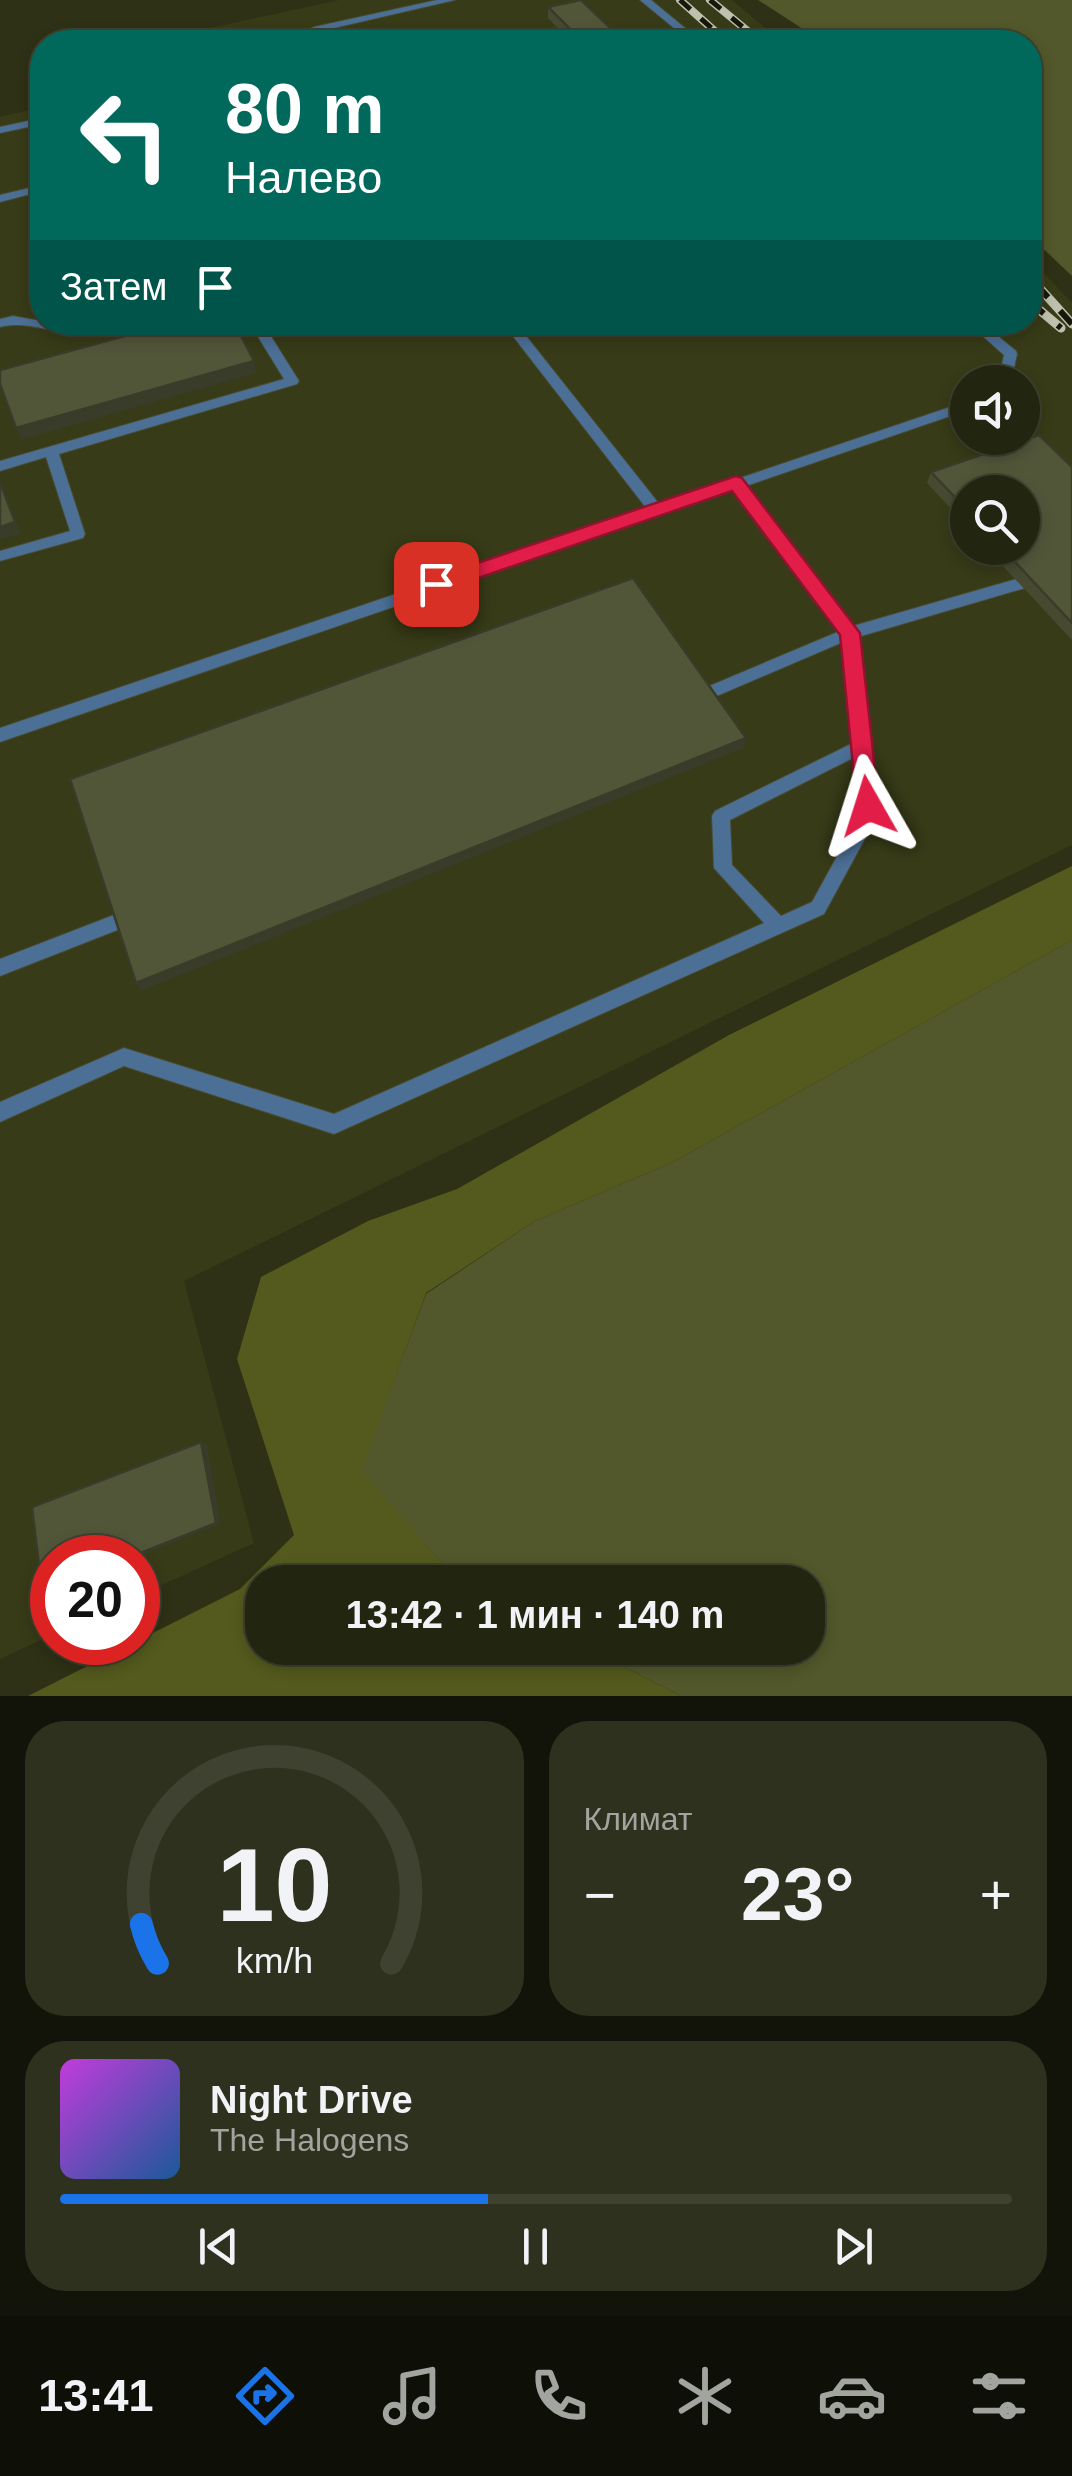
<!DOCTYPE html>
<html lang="ru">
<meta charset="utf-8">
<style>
body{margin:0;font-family:Helvetica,sans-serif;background:#2e311e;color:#f1f3f6;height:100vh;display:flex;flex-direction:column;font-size:38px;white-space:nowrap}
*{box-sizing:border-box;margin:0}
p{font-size:32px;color:#a2a59f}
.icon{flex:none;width:55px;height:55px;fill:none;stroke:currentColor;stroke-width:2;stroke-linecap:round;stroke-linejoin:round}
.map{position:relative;height:1696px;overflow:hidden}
.panel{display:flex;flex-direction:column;gap:25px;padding:25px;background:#131409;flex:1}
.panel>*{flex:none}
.guide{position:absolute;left:30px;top:30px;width:1012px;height:305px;border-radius:40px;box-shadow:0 5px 15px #0003,0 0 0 2px #3f4230;background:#00695c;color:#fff;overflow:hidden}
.fabs{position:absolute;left:950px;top:365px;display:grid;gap:20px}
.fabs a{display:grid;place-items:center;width:90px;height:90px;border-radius:50%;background:#222510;box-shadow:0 5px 15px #0003,0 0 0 2px #3f4230;font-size:50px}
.speed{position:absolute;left:30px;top:1535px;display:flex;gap:20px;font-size:50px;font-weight:700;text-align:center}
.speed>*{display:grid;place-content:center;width:130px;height:130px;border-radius:50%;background:#222510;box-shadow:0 5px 15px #0003,0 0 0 2px #3f4230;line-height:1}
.speed .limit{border:15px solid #d22;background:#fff;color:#111}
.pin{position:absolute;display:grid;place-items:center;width:85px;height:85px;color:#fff;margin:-42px;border-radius:20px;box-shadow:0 5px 15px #0006}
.me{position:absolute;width:110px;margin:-55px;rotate:354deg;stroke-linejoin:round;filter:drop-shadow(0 0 8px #0008)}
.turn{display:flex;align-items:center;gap:35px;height:210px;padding:0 30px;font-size:45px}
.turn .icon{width:130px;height:130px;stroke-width:2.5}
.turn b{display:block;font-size:70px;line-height:85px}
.then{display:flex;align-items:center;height:95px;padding:0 30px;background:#0003;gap:20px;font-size:38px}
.big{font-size:75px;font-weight:800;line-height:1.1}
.panel .tile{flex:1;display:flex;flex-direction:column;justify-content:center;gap:15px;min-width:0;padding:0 35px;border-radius:40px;background:#2e311e}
.panel .dial{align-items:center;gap:0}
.dial svg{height:260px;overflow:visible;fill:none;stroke:#3f4230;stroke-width:7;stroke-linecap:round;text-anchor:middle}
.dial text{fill:#f1f3f6;stroke:none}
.song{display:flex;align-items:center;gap:30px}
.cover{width:120px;height:120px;border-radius:15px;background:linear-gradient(135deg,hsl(290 70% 55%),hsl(210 70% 35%))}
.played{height:10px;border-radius:5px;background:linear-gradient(90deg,#1a73e8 45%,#3f4230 45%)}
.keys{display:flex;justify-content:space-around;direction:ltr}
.heat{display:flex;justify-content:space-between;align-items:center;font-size:55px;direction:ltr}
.panel .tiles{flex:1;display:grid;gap:25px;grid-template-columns:1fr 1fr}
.tile:last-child{grid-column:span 2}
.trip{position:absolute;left:245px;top:1565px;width:580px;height:100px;border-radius:40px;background:#222510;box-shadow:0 5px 15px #0003,0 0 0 2px #3f4230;font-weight:800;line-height:100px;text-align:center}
.tabs{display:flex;height:160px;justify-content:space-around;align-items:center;background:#0e0f06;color:#a2a59f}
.tabs .icon{width:70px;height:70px}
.tabs .current{color:#1a73e8}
.tabs b{font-size:45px;color:#f1f3f6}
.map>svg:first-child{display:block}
.built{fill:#373b17;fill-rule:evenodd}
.green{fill:#52582b}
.forest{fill:#545a1d}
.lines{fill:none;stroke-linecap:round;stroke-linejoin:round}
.service-casing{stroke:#494c31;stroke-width:2}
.service{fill:#4c6f96;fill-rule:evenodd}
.rail-far1-casing{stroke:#bec1ad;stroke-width:8}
.rail-casing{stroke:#bec1ad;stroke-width:9}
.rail-far1{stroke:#16180c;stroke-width:5;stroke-dasharray:14;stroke-linecap:butt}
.rail{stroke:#16180c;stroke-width:6;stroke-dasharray:18;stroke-linecap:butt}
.wall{fill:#474a31}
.shaded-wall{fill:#393c28}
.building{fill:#525639;stroke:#393c28;stroke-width:2.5}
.route{fill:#e11d48;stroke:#92132f;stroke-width:2.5}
</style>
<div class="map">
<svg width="1072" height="1696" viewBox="0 0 1072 1696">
<rect width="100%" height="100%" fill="#2e3115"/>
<path class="built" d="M 339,0 L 732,0 L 782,42 L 218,42 L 210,28 Z
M 42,107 L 42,322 L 1030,322 L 1030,258 L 1072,303 L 1072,845 L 184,1281 L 254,1543 L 138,1596 L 138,1558 L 52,1558 L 52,1635 L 0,1659 L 0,117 ZM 968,382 L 1022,382 L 1022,438 L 968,438 ZM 968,492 L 1022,492 L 1022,548 L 968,548 Z"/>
<path class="green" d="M 758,0 L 1072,0 L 1072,276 L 1030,236 L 1030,42 L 823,42 Z
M 1072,940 L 1072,1696 L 681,1696 L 587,1648 L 808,1648 L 808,1582 L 466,1582 L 452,1575 L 361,1470 L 426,1294 L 535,1221 L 671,1163 Z"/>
<path class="forest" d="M 1072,866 L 1072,940 L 671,1163 L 535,1221 L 426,1293 L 362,1470 L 452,1575 L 466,1582 L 262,1582 L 262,1648 L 587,1648 L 681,1696 L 28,1696 L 240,1589 L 294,1535 L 237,1359 L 261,1277 L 368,1221 L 457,1189 L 729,1035 Z"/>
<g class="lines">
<g class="service-casing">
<path id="service" d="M 437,0 L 455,0 L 321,31 L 295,42 L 283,42 L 314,27 Z
M 640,0 L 651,0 L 702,42 L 691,42 Z
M 42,118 L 42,124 L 0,133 L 0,127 Z
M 42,185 L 42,191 L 0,202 L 0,195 Z
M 13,316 L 69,326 L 80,322 L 102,322 C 62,345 38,318 0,327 L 0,319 Z
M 249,322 L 262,322 L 299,381 L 297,384 L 59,454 L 85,534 L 83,538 L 0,561 L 0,551 L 70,531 L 46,457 L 0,471 L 0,461 L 284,379 Z
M 502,322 L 515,322 L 660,505 L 968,401 L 968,410 L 746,486 L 853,626 L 1020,578 L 1028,584 L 1025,588 L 858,637 L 877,806 L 868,833 L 824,914 L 334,1134 L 124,1066 L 0,1122 L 0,1102 L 124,1048 L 334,1114 L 764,923 L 714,868 L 712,816 L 715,811 L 853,743 L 843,642 L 712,698 L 700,698 L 698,694 L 700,690 L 840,631 L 734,490 L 0,742 L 0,728 L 647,509 ZM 855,757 L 859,806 L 851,831 L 812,902 L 781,916 L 732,865 L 730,820 Z
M 967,322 L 981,322 L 1016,351 L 1017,354 L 1011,382 L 998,382 L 1004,355 Z
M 119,913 L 125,915 L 128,921 L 125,927 L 0,976 L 0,959 Z"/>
</g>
<use href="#service" class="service"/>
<g class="rail-far1-casing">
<path id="rail-far1" d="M 680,0 L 727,42
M 710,0 L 761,42
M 1030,277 L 1038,286"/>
</g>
<g class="rail-casing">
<path id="rail" d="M 1036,284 L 1072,324
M 1030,302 L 1061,328"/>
</g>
<use href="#rail-far1" class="rail-far1"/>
<use href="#rail" class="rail"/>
</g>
<path class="wall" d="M 548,7 L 625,42 L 571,42 L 548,18 Z
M 1072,467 L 1072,640 L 986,548 L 1022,548 L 968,492 L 968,527 L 927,483 L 931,472 Z"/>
<path class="shaded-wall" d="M 254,361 L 257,373 L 21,440 L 16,428 Z
M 0,479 L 21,534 L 0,540 Z
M 746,738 L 744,748 L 141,991 L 136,983 Z
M 201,1442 L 207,1444 L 221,1524 L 135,1558 L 128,1558 Z"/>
<path class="building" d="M 581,0 L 625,42 L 583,42 L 548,7 Z
M 463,34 L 483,42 L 430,42 L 442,36 Z
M 176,322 L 234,322 L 254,361 L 16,428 L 0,384 L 0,370 Z
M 1039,435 L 1072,467 L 1072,623 L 1002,548 L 1022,548 L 1022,492 L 968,492 L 968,511 L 931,472 Z
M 0,482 L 15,522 L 0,527 Z
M 633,578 L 746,738 L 136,983 L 70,779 Z
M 201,1442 L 216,1523 L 128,1558 L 52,1558 L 52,1587 L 42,1591 L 32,1507 Z"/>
<path class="route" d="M 736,476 L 742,478 L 860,633 L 879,806 L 876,813 L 868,815 L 857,806 L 840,635 L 732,491 L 443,590 L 436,592 L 427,584 L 430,579 Z"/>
</svg>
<div class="fabs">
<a><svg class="icon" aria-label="sound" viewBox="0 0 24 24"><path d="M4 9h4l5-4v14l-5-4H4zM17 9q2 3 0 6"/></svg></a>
<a><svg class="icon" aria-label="search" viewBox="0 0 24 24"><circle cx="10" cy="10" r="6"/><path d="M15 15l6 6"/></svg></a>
</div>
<div class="speed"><div class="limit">20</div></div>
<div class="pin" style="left:436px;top:584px;background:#d93025"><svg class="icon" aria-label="arrive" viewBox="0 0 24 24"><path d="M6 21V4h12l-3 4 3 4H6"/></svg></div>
<svg class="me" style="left:868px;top:806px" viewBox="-20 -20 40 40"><path d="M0-17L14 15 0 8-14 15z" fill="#e11d48" stroke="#fff" stroke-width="4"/></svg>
<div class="trip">13:42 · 1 мин · 140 m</div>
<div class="guide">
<div class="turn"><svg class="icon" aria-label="left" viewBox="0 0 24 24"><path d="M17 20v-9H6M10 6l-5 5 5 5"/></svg><div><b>80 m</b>Налево</div></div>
<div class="then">Затем<svg class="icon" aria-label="arrive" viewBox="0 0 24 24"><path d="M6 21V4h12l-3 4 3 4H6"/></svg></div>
</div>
</div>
<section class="panel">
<div class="tiles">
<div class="tile dial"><svg viewBox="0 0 100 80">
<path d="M14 69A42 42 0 1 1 86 69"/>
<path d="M14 69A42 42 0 0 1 9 57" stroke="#1a73e8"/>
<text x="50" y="56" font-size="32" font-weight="700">10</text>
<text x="50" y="72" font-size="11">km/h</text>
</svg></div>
<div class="tile"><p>Климат</p>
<div class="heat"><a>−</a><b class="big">23°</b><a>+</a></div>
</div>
<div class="tile">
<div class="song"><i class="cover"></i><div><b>Night Drive</b><p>The Halogens</p></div></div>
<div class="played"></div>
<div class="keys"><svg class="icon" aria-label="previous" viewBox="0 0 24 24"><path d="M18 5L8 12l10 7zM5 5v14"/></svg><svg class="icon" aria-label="pause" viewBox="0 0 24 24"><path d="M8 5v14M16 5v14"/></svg><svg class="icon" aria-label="next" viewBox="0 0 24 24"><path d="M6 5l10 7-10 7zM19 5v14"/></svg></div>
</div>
</div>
</section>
<nav class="tabs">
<b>13:41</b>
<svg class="icon current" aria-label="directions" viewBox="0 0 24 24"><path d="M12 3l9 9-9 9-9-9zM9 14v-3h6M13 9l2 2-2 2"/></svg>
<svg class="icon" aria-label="music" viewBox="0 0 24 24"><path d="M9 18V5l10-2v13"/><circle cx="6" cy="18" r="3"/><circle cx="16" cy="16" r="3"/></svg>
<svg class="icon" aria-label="phone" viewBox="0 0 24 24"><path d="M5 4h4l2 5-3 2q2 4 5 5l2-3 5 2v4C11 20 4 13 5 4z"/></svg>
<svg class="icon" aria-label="climate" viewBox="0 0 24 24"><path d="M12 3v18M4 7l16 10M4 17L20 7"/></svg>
<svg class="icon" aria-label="car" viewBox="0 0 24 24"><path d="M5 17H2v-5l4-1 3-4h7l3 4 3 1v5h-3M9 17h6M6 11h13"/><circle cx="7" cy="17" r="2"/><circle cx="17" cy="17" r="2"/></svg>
<svg class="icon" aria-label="filters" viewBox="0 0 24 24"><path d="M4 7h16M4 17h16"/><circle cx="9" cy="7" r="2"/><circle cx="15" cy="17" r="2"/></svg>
</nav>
